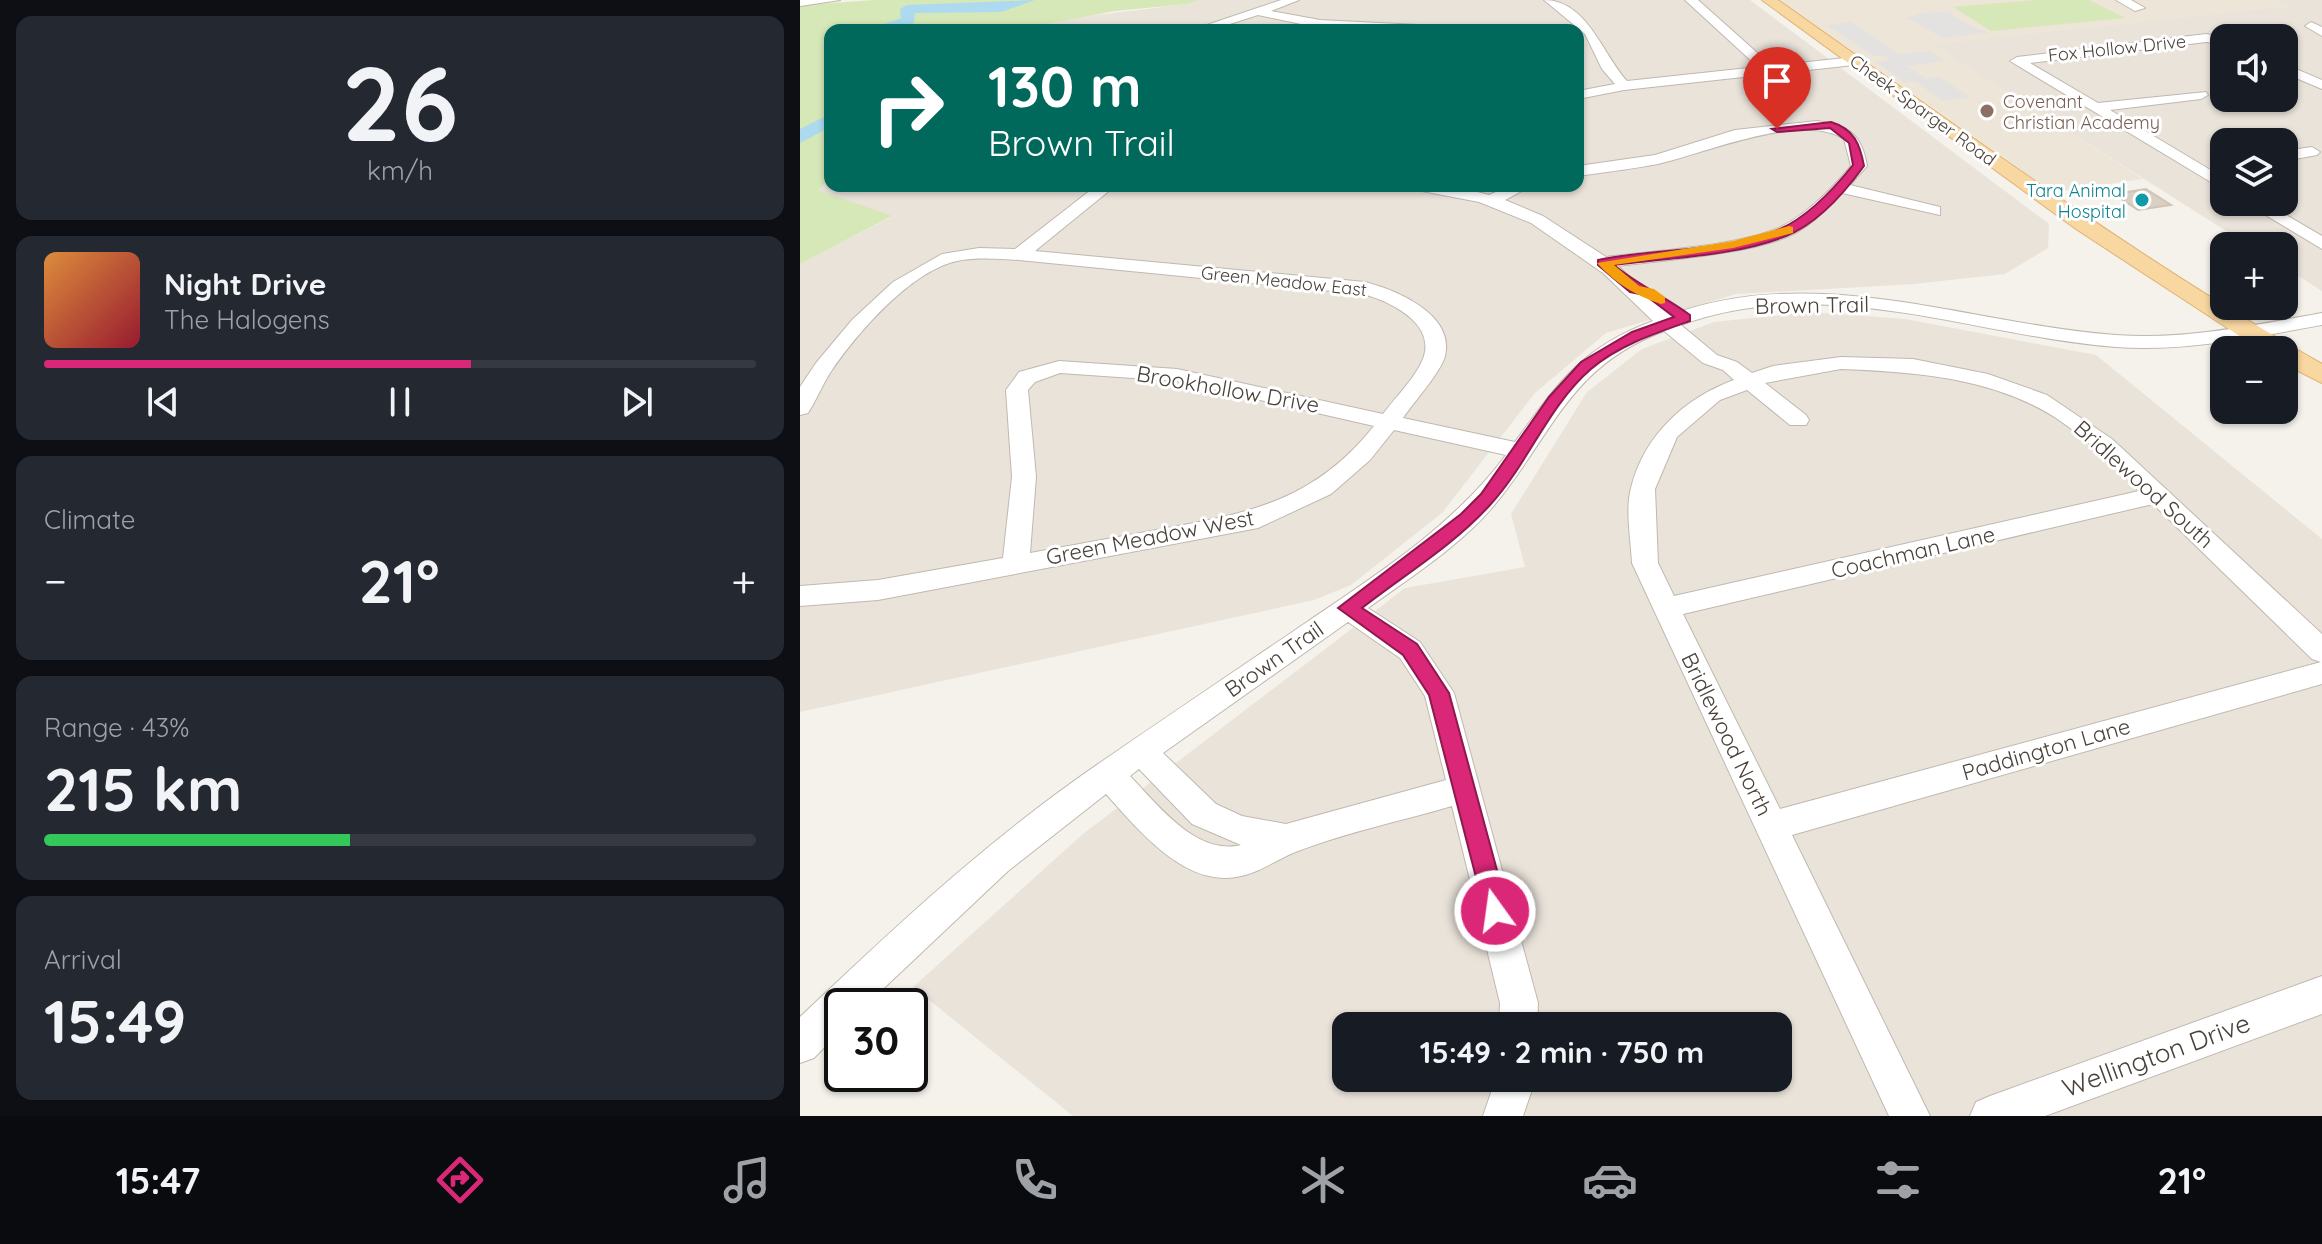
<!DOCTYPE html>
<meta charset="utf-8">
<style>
body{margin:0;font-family:Quicksand,sans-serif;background:#242831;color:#f1f3f6;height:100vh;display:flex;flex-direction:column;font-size:30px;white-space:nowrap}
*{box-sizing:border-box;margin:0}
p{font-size:26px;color:#9ea1a6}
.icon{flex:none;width:44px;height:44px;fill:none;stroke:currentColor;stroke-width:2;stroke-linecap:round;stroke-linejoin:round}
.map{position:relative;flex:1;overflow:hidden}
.sheet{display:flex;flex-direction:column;gap:16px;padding:16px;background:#0d0f14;width:800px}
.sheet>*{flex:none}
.guide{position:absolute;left:24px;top:24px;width:760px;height:168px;border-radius:16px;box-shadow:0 2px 6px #0004;background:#00695c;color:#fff;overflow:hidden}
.tools{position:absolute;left:1410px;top:24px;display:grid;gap:16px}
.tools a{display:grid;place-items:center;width:88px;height:88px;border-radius:16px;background:#171b24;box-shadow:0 2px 6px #0004;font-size:40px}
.speed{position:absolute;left:24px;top:988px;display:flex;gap:16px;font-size:40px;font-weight:700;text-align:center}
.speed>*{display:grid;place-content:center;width:104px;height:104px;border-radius:50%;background:#171b24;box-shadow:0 2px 6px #0004;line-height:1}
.speed .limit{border:4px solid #111;border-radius:12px;background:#fff;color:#111}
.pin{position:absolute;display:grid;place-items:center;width:68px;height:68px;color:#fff;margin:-82px -34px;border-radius:50% 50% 50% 0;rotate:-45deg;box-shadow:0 0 8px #0007}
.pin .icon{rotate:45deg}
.me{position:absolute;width:88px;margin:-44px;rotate:346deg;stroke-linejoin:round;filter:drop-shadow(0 0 6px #0008)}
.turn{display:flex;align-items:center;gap:28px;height:168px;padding:0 32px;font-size:36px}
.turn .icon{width:104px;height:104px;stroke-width:2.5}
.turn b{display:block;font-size:56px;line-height:68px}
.big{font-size:60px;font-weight:700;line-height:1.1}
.sheet .widget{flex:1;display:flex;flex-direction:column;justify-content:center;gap:12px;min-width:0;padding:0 28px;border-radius:16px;background:#242831}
.sheet .dial{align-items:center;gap:0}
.dial b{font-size:104px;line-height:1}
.song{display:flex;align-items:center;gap:24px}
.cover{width:96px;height:96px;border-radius:12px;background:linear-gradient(135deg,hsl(30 70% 55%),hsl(350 70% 35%))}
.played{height:8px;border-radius:4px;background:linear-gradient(90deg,#db2777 60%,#363941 60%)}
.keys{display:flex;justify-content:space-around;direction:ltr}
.heat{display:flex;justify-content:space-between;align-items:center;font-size:44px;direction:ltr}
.charge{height:12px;border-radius:6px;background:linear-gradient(90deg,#34c759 43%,#363941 0)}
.trip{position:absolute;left:532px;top:1012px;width:460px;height:80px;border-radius:16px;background:#171b24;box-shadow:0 2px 6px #0004;font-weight:700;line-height:80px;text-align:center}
.dock{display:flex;height:128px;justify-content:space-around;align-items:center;background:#090b0e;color:#9ea1a6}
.dock .icon{width:56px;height:56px}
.dock .on{color:#db2777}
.dock b{font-size:36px;color:#f1f3f6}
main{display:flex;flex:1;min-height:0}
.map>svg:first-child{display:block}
.residential{fill:#e9e3da;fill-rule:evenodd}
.education{fill:#ede5d7}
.green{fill:#d6e7b8}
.parking{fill:#e4e2e0}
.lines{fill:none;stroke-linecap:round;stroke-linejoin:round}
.river{fill:#addaee;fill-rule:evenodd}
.building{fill:#d9cfc5;stroke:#d1c3b5;stroke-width:2}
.minor-casing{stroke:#c0b8af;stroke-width:2}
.major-casing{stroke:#dfb271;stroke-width:2}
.minor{fill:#fff;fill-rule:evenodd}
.major{fill:#f9d7a1;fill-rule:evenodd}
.route{fill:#db2777;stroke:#8e194d;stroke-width:2}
.slow{fill:#f59e0b}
.education-dot{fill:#8d6e63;stroke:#fff;stroke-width:3}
.culture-dot{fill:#0f9aa8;stroke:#fff;stroke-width:3}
.labels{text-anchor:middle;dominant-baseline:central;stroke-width:6;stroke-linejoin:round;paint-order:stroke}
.far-street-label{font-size:18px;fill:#4a423a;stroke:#fff}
.far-education-label{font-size:18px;fill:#785e54;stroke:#fff;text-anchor:start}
.far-culture-label{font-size:18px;fill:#0d838f;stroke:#fff;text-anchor:end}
.street-label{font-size:22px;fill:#4a423a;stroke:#fff}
.near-street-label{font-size:26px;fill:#4a423a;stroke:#fff}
</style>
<main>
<section class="sheet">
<div class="widget dial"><b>26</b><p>km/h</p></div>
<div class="widget">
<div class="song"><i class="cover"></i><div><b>Night Drive</b><p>The Halogens</p></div></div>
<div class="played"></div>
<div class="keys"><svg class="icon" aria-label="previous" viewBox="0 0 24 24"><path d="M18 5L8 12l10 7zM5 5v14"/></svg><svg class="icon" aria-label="pause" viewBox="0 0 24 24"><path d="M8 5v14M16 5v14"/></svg><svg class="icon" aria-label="next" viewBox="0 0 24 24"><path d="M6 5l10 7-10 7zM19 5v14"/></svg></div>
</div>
<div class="widget"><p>Climate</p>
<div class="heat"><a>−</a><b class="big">21°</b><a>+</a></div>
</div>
<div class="widget"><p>Range · 43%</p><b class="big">215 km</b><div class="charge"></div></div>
<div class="widget"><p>Arrival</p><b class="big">15:49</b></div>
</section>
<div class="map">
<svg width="1522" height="1116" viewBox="0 0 1522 1116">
<rect width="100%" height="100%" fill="#f5f2ec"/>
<path class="residential" d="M 399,0 L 950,0 L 1249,224 L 1248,248 L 1205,274 L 1114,284 L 936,294 L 806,333 L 735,393 L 642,513 L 551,585 L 514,600 L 0,712 L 0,264 L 91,217 L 17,190 L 30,178 L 30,186 L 778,186 L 778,30 L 234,30 L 247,21 L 388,4 Z
M 1475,0 L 1522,0 L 1522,291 L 1484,267 L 1484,246 L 1450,246 L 1131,44 L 1488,6 ZM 1424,38 L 1484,38 L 1484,98 L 1424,98 ZM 1424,142 L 1484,142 L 1484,202 L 1424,202 Z
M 1010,312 L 1105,319 L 1296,355 L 1522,539 L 1522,1116 L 273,1116 L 113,987 L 283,834 L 605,588 L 725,567 L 711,514 L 787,392 L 842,349 L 914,322 ZM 546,1026 L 978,1026 L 978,1078 L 546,1078 Z"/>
<path class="education" d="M 980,0 L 1475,0 L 1490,6 L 1133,44 L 1343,179 L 1253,192 Z"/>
<path class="green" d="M 74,0 L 399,0 L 388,4 L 315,11 L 215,30 L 30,30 L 30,178 L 18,190 L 92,216 L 0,264 L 0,5 Z
M 1238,0 L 1289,0 L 1325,18 L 1191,31 L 1153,7 Z"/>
<path class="parking" d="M 1148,12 L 1173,27 L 1190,33 L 1143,38 L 1107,18 L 1122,13 Z
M 1051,22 L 1099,54 L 1129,51 L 1145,61 L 1107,66 L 1126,79 L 1139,77 L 1170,97 L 1143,101 L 1115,81 L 1105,83 L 1076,62 L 1090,60 L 1084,55 L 1073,56 L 1027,25 Z"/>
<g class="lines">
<path class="river" d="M 235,0 L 201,12 L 115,13 L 114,23 L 92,30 L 68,30 L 101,18 L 100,9 L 107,5 Z
M 30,114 L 30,127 L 0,143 L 0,129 Z"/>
</g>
<path class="building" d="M 1346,189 L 1371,205 L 1338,210 L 1314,194 Z"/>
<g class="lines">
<g class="minor-casing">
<path id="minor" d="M 0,0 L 40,0 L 0,6 Z
M 481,0 L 499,0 L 471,11 L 520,20 L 638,26 L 644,30 L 520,28 L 458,15 L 411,30 L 392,30 Z
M 744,0 C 787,0 803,55 827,81 L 958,67 L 885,0 L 898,0 L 972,66 L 1054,57 L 1061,61 L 1054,65 L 824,90 L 778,99 L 778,91 L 815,84 L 802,69 L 785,34 Z
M 1316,0 L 1331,0 L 1345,8 L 1335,11 Z
M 1511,22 L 1522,27 L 1522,36 L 1505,26 Z
M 1406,34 L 1429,38 L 1424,38 L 1424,44 L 1406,42 L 1230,63 L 1298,103 L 1406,92 L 1408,95 L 1401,99 L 1310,110 L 1424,178 L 1424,190 L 1210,61 L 1217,57 Z
M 1484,64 L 1522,80 L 1522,89 L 1484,73 Z
M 1017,121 C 1048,125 1062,134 1067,166 L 1050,185 L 1140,207 L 1140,215 L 1042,193 C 1026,209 1010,227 989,236 C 949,254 864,260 818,266 L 870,315 C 1019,261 1167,324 1316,335 C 1385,340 1454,325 1522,313 L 1522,325 C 1454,337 1385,352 1316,347 C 1172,336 1025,272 881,325 L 917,355 L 937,362 L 952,373 L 973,366 L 1041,357 L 1113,359 L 1188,374 L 1247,395 L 1312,439 L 1522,634 L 1522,684 L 992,835 L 1130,1116 L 1089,1116 L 832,563 C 831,540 825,510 831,488 C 844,435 885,398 934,380 L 923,370 L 903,363 L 864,331 C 770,366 754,432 696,503 C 663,544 611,577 568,608 L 620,642 L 654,693 L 738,1003 L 737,1026 L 699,1026 L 700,1003 L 652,806 C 601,821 548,832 498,851 C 476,859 461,873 436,877 C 383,886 337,828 306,794 L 208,871 L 65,1006 L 42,1006 L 42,1029 L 14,1058 L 0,1063 L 0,1017 C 96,926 191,837 301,762 C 369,715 438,669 507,622 C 579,573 653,526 706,455 L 594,430 L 570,460 L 531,494 L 458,528 L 78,600 L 0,606 L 0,586 L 78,580 L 203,558 L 212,477 L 206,390 L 219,372 L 259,361 L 377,369 L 583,414 C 595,398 618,375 624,356 C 634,322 589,301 563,294 L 219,260 C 199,259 177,257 157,261 C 111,271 58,332 32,370 C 23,383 17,399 8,413 L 0,415 L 0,387 L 16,363 L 52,320 L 93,282 L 142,254 L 179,248 L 215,249 L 296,186 L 315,186 L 235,251 L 565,282 C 596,290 655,314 645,356 C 641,372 613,403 603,418 L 715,442 C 757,384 782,347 853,321 L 803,273 L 731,223 L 679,202 L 622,191 L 614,186 L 654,186 L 689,195 L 709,186 L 731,186 L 705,200 L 743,216 L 806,257 C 856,250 931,247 976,229 C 1003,218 1033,188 1051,166 L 1044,139 C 1003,111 903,154 858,164 C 832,169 804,172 778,176 L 778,166 L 855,155 L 935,130 ZM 1041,369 C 1115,372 1192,377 1256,418 C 1287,439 1313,465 1339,491 L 874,596 L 858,563 L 855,489 L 877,437 L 920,400 L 947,390 L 990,425 L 1006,425 L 1009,420 L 1006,415 L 965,383 ZM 260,373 L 377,381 L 574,426 C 515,500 451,513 362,529 C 318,537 274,545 230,553 L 236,477 L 228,390 L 235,382 ZM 1353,504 L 1512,659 L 1521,662 L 980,809 L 883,614 ZM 548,622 L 600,658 L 625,696 L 646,780 L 486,824 L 442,816 L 416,804 L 363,753 ZM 339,769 L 392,824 L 441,845 C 396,856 357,804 330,776 Z
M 1512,147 L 1520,152 L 1517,155 L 1484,161 L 1484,151 Z
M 1444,202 L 1464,202 L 1522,236 L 1522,249 Z
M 1522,976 L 1522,1014 L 1245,1116 L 1170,1116 L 1176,1102 L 1190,1096 Z
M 696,1078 L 736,1078 L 723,1116 L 683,1116 Z"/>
</g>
<g class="major-casing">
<path id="major" d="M 962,0 L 978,0 C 1157,126 1333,256 1522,364 L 1522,383 L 1484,364 L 1484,350 L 1461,350 L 1276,229 Z"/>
</g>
<use href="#minor" class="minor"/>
<use href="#major" class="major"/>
</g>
<path class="route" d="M 1031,122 C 1054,129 1060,144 1064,166 C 1045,192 1017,224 986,236 C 937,256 867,258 814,265 C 838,285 864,296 890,315 L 890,321 C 856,333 819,345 791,369 C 748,406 728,464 690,505 C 654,545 604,575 562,608 L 617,644 L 649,693 L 708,911 L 704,920 L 695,923 L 687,920 L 629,695 L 603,655 L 538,608 L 661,514 L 681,494 L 749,397 L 781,362 L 832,332 L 874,317 L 845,295 L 830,292 L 798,265 L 798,260 C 852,248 931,252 980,229 C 1009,216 1033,190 1053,165 L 1049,143 L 1030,128 L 977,132 L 972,129 Z"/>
<path class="slow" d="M 989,226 L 993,227 L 993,233 L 933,248 L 814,265 L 839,286 L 854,289 L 865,297 L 865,303 L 861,304 C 836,296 815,283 797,263 L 933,241 Z"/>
<circle class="education-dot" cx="1187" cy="111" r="8"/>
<circle class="culture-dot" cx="1342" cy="200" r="8"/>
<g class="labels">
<g class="far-street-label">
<text transform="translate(1317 48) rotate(-6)">Fox Hollow Drive</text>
<text transform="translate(1123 110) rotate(36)">Cheek-Sparger Road</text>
<text transform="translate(484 281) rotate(6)">Green Meadow East</text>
</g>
<g class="far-education-label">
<text x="1203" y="101">Covenant<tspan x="1203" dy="21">Christian Academy</tspan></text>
</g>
<g class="far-culture-label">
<text x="1326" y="190">Tara Animal<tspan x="1326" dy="21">Hospital</tspan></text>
</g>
<g class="street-label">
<text transform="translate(1012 305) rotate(-1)">Brown Trail</text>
<text transform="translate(428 389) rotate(10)">Brookhollow Drive</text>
<text transform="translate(1344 484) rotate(42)">Bridlewood South</text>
<text transform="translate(350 537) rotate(-11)">Green Meadow West</text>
<text transform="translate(1113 552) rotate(-13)">Coachman Lane</text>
<text transform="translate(474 659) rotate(-35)">Brown Trail</text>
<text transform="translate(927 734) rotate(64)">Bridlewood North</text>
<text transform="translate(1246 749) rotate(-16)">Paddington Lane</text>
</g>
<g class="near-street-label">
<text transform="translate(1356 1055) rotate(-20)">Wellington Drive</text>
</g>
</g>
</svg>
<div class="tools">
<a><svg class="icon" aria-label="sound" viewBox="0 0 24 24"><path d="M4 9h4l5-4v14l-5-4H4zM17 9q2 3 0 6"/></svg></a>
<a><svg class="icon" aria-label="layers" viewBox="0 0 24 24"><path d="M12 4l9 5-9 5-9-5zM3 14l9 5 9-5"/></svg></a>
<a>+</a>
<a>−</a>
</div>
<div class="speed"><div class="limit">30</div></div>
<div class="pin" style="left:977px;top:129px;background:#d93025"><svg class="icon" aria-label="arrive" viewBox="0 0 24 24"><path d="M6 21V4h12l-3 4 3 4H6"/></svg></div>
<svg class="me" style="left:695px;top:911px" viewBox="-20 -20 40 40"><circle r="17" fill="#db2777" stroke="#fff" stroke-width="3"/><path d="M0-11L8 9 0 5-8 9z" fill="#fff"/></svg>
<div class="trip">15:49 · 2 min · 750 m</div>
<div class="guide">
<div class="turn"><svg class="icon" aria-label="right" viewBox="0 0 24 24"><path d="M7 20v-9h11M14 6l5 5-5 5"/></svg><div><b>130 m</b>Brown Trail</div></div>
</div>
</div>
</main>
<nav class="dock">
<b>15:47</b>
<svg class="icon on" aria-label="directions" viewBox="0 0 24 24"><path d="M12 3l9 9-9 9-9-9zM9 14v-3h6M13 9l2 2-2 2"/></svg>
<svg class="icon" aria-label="music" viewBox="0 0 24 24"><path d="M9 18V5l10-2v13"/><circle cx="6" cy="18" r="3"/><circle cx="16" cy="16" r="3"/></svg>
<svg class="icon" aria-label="phone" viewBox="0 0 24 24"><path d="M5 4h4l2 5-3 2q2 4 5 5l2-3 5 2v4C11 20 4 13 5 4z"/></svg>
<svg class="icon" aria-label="climate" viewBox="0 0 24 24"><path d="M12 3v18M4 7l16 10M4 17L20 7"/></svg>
<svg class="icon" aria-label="car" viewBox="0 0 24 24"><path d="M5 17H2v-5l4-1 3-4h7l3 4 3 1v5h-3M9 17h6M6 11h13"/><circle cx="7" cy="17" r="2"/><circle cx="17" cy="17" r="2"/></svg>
<svg class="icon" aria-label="filters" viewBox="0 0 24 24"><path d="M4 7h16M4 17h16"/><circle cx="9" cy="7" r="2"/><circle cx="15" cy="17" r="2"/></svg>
<b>21°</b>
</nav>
